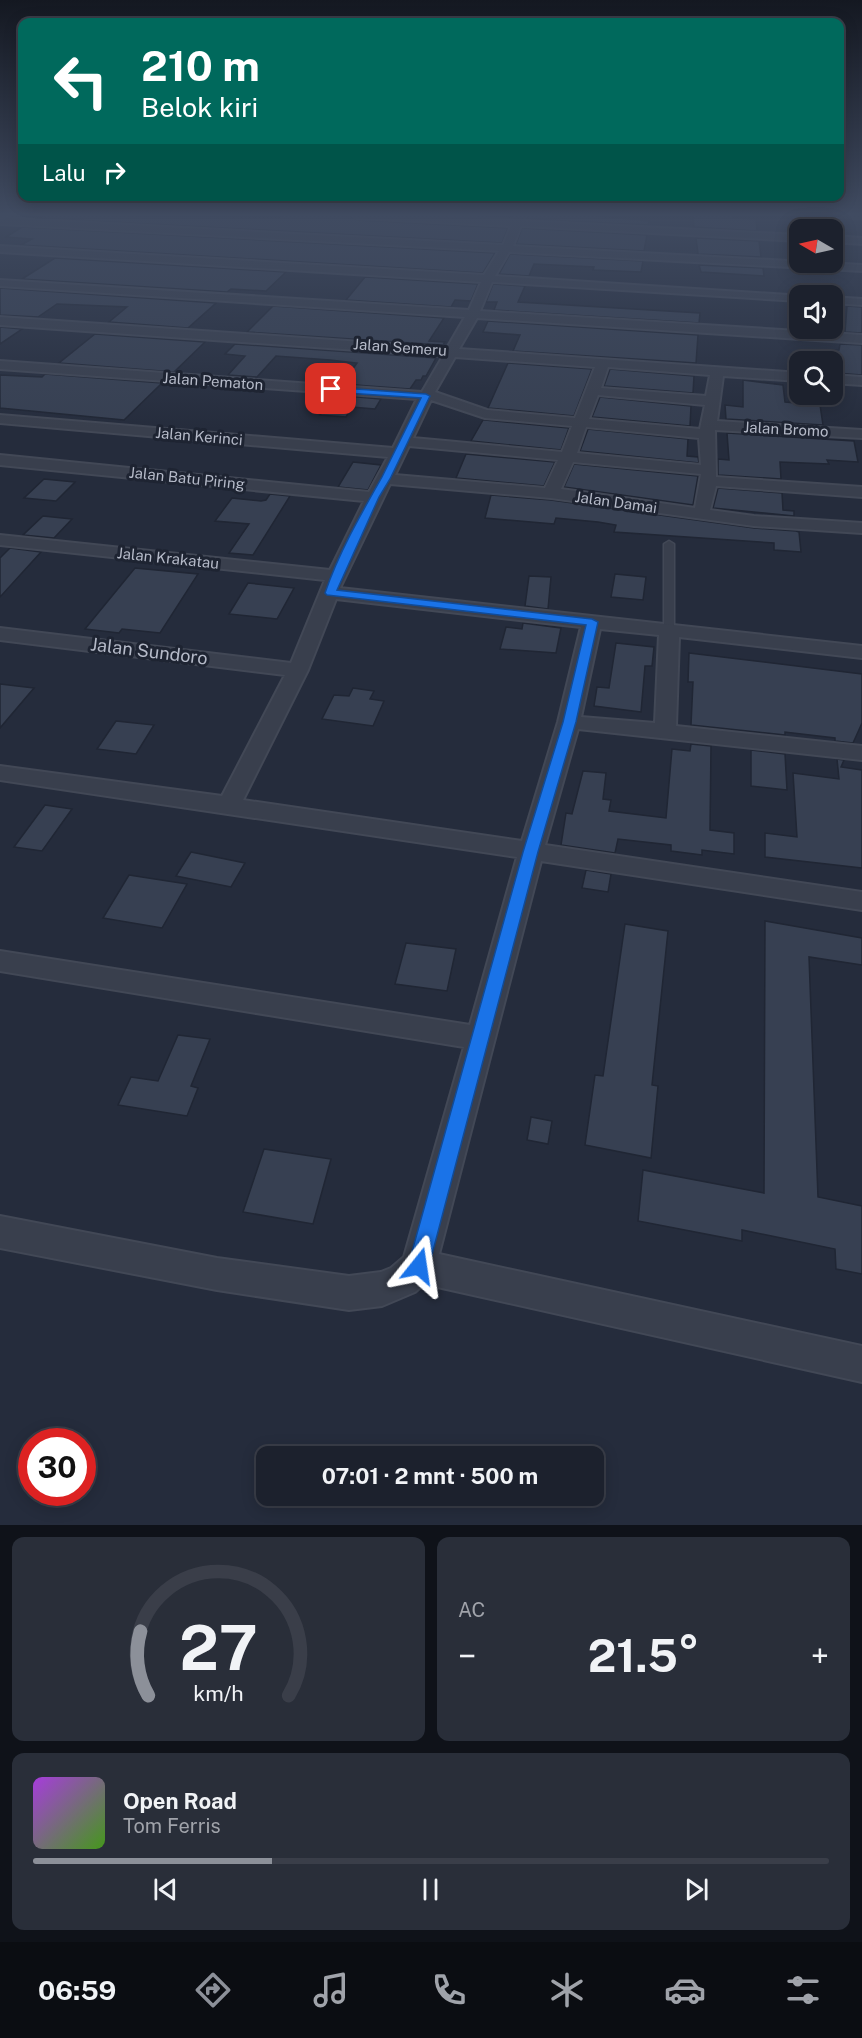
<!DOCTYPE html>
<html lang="id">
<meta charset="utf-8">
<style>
body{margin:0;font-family:"Public Sans",sans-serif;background:#292e39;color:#f1f3f6;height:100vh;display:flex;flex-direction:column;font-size:22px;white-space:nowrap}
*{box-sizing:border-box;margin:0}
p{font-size:20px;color:#a0a3aa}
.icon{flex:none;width:33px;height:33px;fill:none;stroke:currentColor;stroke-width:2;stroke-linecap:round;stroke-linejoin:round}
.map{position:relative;height:1525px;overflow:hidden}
.details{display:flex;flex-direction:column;gap:12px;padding:12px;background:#0f1219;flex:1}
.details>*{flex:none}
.guide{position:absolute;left:18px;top:18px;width:826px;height:183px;border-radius:12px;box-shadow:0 3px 15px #0003,0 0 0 2px #3a3e49;background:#00695c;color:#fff;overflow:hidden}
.needle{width:39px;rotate:279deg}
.controls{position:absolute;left:789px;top:219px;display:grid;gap:12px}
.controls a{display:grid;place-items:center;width:54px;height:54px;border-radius:12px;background:#1c212d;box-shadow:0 3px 15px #0003,0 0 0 2px #3a3e49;font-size:30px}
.speed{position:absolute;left:18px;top:1428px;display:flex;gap:12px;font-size:30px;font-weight:700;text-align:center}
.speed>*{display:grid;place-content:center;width:78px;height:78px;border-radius:50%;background:#1c212d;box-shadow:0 3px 15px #0003,0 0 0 2px #3a3e49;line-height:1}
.speed .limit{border:9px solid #d22;background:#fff;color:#111}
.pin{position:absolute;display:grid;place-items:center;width:51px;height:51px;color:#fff;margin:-26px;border-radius:12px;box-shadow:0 3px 9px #0006}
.me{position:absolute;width:66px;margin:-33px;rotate:15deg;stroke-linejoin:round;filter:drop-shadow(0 0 4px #0008)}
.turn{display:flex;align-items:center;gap:21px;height:126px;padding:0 24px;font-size:27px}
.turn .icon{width:78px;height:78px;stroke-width:2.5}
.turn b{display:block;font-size:42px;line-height:51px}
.then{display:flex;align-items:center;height:57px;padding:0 24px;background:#0003;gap:12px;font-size:22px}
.big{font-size:45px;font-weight:700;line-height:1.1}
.details .tile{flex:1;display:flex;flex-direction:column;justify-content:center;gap:9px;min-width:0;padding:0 21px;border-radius:12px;background:#292e39}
.details .dial{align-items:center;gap:0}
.dial svg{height:156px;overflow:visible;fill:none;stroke:#3a3e49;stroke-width:7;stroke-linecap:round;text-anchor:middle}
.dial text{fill:#f1f3f6;stroke:none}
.song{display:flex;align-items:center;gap:18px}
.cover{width:72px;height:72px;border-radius:9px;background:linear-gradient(135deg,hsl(280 70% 55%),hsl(100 70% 35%))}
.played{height:6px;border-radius:3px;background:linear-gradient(90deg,#8c9099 30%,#3a3e49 30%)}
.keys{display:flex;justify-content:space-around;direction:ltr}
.heat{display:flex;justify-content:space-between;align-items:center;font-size:33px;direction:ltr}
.details .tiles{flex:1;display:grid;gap:12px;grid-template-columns:1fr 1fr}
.tile:last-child{grid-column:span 2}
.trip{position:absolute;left:256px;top:1446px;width:348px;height:60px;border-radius:12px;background:#1c212d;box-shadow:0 3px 15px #0003,0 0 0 2px #3a3e49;font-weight:700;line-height:60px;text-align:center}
.dock{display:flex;height:96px;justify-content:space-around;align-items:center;background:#0b0d12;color:#a0a3aa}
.dock .icon{width:42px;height:42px}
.dock .on{color:#8c9099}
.dock b{font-size:27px;color:#f1f3f6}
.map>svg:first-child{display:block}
.building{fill:#374052;stroke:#202634;stroke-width:1.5}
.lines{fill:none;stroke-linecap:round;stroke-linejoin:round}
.lane-casing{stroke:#424856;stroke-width:3}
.street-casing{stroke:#424856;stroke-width:4}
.secondary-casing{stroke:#424856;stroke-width:2}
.lane{fill:#393f4d;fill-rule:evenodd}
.street{fill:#393f4d;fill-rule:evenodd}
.secondary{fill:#474d5f;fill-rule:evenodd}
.route{fill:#1a73e8;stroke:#114b97;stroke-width:1.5}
.labels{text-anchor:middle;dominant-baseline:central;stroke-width:6;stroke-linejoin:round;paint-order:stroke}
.far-street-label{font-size:15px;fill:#b5bac8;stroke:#1e2432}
.street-label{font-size:18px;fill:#b5bac8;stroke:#1e2432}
</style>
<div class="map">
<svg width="862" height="1525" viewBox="0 0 862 1525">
<rect width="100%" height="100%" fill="#252c3c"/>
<path class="building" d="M 44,215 L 281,217 L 283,215 L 336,215 L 350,216 L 357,220 L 508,228 L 502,243 L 39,218 Z
M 528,215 L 589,215 L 649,221 L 648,225 L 527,219 Z
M 693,215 L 733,215 L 733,218 L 756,219 L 757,231 L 694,227 Z
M 22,227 L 495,253 L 483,273 L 21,245 L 32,239 L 6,237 Z
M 522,228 L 647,235 L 644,251 L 516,244 Z
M 696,238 L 759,241 L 761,257 L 698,254 Z
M 510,254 L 643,261 L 641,272 L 593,270 L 594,267 L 534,264 L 529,276 L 499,274 Z
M 55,258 L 286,272 L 266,291 L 231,289 L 227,292 L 22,279 Z
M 699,265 L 763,268 L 764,276 L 701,272 Z
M 365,277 L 478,284 L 471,301 L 455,300 L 451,307 L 346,300 Z
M 493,284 L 525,286 L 518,302 L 700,313 L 699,323 L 494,310 L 497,302 L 486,302 Z
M 0,288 L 216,303 L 188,328 L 109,322 L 127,307 L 57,304 L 38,317 L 0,315 Z
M 273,306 L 444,318 L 429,341 L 445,342 L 443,345 L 247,332 Z
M 847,306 L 862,307 L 862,333 L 845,332 Z
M 488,321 L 698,335 L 696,363 L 513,351 L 520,335 L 483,332 Z
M 0,327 L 22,329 L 0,344 Z
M 95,334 L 205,342 L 174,372 L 59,363 Z
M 235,344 L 436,358 L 426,376 L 423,376 L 421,380 L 416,380 L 410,389 L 342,384 L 357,363 L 330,360 L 276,356 L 257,377 L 228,375 L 245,356 L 225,354 Z
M 840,344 L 862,345 L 862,375 L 837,373 L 832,350 L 839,350 Z
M 508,363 L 592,369 L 574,416 L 488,408 Z
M 610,369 L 694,376 L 693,393 L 604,386 Z
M 45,374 L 162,383 L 124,420 L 0,408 L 0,375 L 42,377 Z
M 743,380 L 783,385 L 785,402 L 820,405 L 823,425 L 726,419 L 725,405 L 743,407 Z
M 334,395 L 381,399 L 375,409 L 352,407 L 346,417 L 320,415 Z
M 600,397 L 691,406 L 690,426 L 592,417 Z
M 483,420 L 485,420 L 569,428 L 561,450 L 471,441 Z
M 588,429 L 688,439 L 687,456 L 698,457 L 699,463 L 580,451 Z
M 727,433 L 854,441 L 858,462 L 827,460 L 829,464 L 780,462 L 781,479 L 718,475 L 718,459 L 729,460 Z
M 466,454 L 555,462 L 544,486 L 456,478 Z
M 353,462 L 381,465 L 368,490 L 338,487 Z
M 574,464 L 698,476 L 693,505 L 564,487 Z
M 44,479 L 75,482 L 56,501 L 24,498 Z
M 718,488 L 782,493 L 783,510 L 794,511 L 794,516 L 713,508 Z
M 270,494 L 290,496 L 253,555 L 229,553 L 249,524 L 215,521 L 232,498 L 261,501 L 266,500 Z
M 491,495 L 551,500 L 754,528 L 796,531 L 799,532 L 801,552 L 774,550 L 774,543 L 614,532 L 616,525 L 598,522 L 556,518 L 554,524 L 485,518 Z
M 43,516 L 72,519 L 54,538 L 23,535 Z
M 10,548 L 41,552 L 0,597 L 0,558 Z
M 135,568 L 198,574 L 160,633 L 122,629 L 119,633 L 85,629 Z
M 615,574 L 646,577 L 643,600 L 611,597 Z
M 529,576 L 551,577 L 548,609 L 525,606 Z
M 248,583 L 294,588 L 277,619 L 229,614 Z
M 523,623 L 561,628 L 556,653 L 500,649 L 506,627 L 522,629 Z
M 616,643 L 654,647 L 652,666 L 645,666 L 641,712 L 594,706 L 597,687 L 609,688 Z
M 689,653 L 862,674 L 862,723 L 853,743 L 835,741 L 835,738 L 785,732 L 785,735 L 691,725 L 693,682 L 688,682 Z
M 0,684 L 34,688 L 0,728 Z
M 353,688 L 374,691 L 370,699 L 384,701 L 373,726 L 322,719 L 334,695 L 349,696 Z
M 116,721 L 154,725 L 136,754 L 97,749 Z
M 691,744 L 711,746 L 710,830 L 734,833 L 734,854 L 702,850 L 702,855 L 671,851 L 671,845 L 618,839 L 615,853 L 561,845 L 566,813 L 572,814 L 583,771 L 606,773 L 603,799 L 611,800 L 609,811 L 666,818 L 672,749 L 690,751 Z
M 751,750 L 785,754 L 787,790 L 751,786 Z
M 837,759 L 844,760 L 841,767 L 862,770 L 862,868 L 765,857 L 765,833 L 797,837 L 793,773 L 839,779 Z
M 45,805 L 72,809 L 42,851 L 14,847 Z
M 191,852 L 245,863 L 231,887 L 176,876 Z
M 586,870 L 611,874 L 608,892 L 582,888 Z
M 129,875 L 187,884 L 162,928 L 103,918 Z
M 765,921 L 862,938 L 862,965 L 809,957 L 818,1197 L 862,1206 L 862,1274 L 836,1269 L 835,1249 L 742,1230 L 742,1241 L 638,1221 L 643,1170 L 764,1193 Z
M 625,924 L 668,931 L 652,1085 L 658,1086 L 651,1158 L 585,1145 L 595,1075 L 603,1076 Z
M 406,943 L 456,949 L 447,991 L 395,984 Z
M 178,1035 L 210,1039 L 191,1086 L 198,1088 L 187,1116 L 118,1105 L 131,1077 L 158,1081 Z
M 531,1117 L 552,1121 L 548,1144 L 527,1140 Z
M 264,1149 L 331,1159 L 313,1224 L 243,1212 Z"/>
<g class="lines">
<g class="lane-casing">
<path id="lane" d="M 669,541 L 674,544 L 674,632 L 669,635 L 664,632 L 664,544 Z"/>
</g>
<g class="street-casing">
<path id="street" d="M 352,215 L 413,215 L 514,220 L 516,215 L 526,215 L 523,221 L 800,235 L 800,241 L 521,226 L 513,246 L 862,265 L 862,271 L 509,252 L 495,276 L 804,296 L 800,296 L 800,301 L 492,282 L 480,311 L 862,335 L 862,343 L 477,318 L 459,349 L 800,373 L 800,381 L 723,376 L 717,421 L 862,430 L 862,438 L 715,430 L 716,477 L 862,487 L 862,497 L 716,486 L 710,510 L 754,516 L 862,523 L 862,533 L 754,526 L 551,498 L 390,484 L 340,588 L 862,646 L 862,658 L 679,637 L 676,726 L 862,746 L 862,760 L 578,729 L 545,845 L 862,892 L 862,910 L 541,861 L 439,1254 L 862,1346 L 862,1382 L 424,1284 L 415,1292 L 382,1306 L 349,1310 L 217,1290 L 0,1248 L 0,1216 L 217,1258 L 349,1276 L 381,1272 L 391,1268 L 404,1257 L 464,1047 L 0,971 L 0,951 L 470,1025 L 517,857 L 0,780 L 0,766 L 222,796 L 285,675 L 0,640 L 0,628 L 291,663 L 325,580 L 0,545 L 0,535 L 330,570 L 364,501 L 0,465 L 0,455 L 369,492 L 388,457 L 0,423 L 0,415 L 393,448 L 417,399 L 0,369 L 0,361 L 422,392 L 443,356 L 0,325 L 0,317 L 447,348 L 465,317 L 0,286 L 0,280 L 469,310 L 481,282 L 0,252 L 0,246 L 484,275 L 499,251 L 0,224 L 0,218 L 503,245 L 511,226 L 357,218 ZM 455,357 L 595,367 L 575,418 L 487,410 L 435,392 ZM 608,367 L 710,375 L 706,396 L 601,388 ZM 598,395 L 705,405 L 700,429 L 589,419 ZM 431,400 L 485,418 L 572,426 L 562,452 L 413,438 ZM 586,427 L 699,438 L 701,465 L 577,453 ZM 409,446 L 558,460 L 545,488 L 395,475 ZM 573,462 L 701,474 L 695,508 L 561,489 ZM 336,599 L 581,627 L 558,722 L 522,841 L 243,800 L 308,670 ZM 600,629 L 659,635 L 655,723 L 581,717 Z
M 848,215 L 862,215 L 862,218 L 853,218 Z
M 832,236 L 862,238 L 862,244 L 832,242 Z
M 832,297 L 862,299 L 862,305 L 832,303 Z
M 832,375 L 862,377 L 862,385 L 832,383 Z"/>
</g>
<g class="secondary-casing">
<path id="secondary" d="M 0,215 L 12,215 L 0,222 Z"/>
</g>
<use href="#lane" class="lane"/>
<use href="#street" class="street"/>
<use href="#secondary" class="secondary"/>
</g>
<linearGradient id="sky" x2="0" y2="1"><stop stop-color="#141821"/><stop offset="0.5" stop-color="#404b61"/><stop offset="1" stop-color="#404b61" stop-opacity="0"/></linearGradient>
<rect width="862" height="429" fill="url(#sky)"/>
<path class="route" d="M 328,387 L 426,394 L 430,396 L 390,479 L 379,497 L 337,590 L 592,619 L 598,622 L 576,722 L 538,852 L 429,1266 L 426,1273 L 419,1276 L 412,1273 L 408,1266 L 523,852 L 563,722 L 586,625 L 327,595 L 325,593 C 339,552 361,514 382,477 C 395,451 408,424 421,398 L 331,392 L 328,391 Z"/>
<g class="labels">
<g class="far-street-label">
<text transform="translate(400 347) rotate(4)">Jalan Semeru</text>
<text transform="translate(213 381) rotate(4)">Jalan Pematon</text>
<text transform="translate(786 429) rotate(3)">Jalan Bromo</text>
<text transform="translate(199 436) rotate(5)">Jalan Kerinci</text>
<text transform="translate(187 478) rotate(6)">Jalan Batu Piring</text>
<text transform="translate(616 502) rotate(8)">Jalan Damai</text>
<text transform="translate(168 558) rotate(6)">Jalan Krakatau</text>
</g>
<g class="street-label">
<text transform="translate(149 651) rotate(7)">Jalan Sundoro</text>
</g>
</g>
</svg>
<div class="controls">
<a><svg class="needle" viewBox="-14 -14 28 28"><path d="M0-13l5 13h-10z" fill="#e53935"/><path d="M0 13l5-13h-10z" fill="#a0a3aa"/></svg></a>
<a><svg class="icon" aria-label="sound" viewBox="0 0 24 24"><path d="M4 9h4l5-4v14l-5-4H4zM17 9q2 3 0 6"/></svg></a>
<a><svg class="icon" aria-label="search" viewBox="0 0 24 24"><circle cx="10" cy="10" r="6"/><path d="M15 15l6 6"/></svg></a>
</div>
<div class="speed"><div class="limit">30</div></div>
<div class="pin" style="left:331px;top:389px;background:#d93025"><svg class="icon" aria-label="arrive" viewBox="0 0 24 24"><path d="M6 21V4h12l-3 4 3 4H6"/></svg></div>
<svg class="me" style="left:419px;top:1266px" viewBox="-20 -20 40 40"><path d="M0-17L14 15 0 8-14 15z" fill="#1a73e8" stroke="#fff" stroke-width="4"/></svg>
<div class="trip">07:01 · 2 mnt · 500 m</div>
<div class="guide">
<div class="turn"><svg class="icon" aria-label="left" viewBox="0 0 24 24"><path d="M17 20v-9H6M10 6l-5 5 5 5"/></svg><div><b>210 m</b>Belok kiri</div></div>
<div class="then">Lalu<svg class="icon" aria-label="right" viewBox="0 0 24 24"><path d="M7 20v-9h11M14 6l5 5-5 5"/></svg></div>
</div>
</div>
<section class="details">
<div class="tiles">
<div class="tile dial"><svg viewBox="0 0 100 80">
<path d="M14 69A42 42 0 1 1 86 69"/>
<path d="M14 69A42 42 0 0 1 10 36" stroke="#8c9099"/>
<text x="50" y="56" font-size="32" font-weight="700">27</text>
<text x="50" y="72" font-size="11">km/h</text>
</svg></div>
<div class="tile"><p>AC</p>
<div class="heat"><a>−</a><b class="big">21.5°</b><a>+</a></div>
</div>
<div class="tile">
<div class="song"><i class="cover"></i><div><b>Open Road</b><p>Tom Ferris</p></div></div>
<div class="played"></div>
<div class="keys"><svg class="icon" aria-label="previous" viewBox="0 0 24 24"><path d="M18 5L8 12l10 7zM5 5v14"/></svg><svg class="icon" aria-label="pause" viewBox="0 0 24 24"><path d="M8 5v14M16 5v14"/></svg><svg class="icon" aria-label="next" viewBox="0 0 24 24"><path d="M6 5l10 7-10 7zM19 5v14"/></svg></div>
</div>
</div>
</section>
<nav class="dock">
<b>06:59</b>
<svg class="icon on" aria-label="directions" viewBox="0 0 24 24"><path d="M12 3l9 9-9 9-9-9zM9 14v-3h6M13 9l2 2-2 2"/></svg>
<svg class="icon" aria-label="music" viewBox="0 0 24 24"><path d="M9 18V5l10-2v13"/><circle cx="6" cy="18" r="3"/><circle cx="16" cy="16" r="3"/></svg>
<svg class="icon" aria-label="phone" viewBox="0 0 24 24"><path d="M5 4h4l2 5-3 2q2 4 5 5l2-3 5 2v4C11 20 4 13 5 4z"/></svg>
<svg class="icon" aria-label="climate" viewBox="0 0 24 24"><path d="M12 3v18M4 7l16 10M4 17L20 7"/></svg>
<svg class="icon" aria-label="car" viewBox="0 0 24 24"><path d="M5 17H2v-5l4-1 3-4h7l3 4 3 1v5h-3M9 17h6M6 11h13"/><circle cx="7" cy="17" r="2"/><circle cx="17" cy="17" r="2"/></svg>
<svg class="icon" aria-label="filters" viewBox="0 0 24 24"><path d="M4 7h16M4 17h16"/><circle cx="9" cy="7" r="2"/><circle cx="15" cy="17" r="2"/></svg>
</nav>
